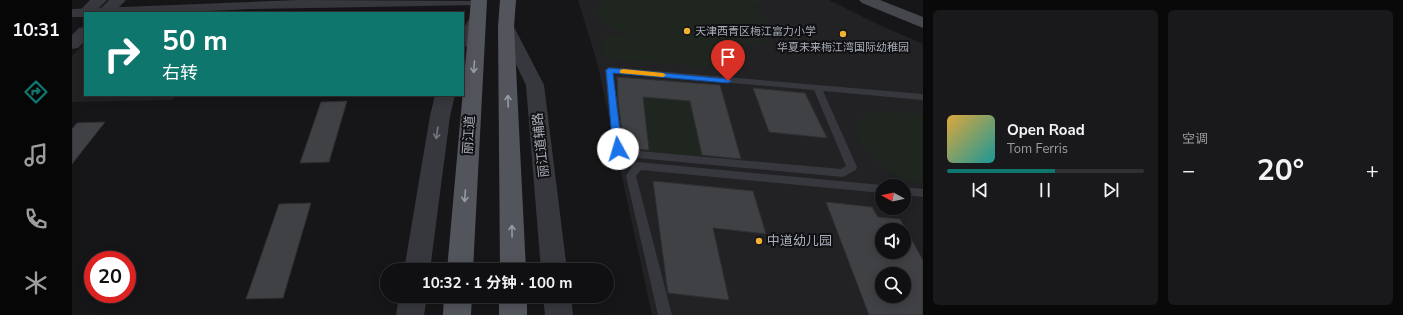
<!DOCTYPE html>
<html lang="zh">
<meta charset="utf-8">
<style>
body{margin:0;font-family:"Nunito Sans","Noto Sans SC",sans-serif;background:#19191b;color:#f1f3f6;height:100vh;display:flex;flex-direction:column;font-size:15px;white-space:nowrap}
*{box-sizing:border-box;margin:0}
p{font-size:13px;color:#9c9d9f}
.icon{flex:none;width:22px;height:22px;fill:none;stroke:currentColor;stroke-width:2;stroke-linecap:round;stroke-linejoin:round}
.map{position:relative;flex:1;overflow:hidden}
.panel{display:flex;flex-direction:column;gap:10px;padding:10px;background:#09090a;width:480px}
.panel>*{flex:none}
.guide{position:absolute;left:12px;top:12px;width:380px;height:84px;border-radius:0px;box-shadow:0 2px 10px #0003,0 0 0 1px #303032;background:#0f766e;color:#fff;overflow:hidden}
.needle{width:26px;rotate:278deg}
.tools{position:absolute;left:803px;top:179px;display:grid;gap:8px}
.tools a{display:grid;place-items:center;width:36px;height:36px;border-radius:50%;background:#101012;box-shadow:0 2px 10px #0003,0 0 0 1px #303032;font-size:20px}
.speed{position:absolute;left:12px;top:251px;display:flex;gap:8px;font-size:20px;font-weight:700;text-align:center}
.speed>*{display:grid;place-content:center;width:52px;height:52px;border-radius:50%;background:#101012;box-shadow:0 2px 10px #0003,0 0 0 1px #303032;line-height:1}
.speed .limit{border:6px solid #d22;background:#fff;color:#111}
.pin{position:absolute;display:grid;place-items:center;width:34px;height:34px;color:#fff;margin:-41px -17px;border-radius:50% 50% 50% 0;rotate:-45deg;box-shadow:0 0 4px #0007}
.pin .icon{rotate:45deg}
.me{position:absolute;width:44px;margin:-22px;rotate:354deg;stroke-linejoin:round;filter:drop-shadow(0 0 3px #0008)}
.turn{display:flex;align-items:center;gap:14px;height:84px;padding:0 12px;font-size:18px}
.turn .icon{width:52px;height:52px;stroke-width:2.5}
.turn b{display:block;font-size:28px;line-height:34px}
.big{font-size:30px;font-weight:700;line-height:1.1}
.panel .card{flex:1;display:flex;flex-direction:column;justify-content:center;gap:6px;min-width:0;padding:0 14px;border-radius:6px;background:#19191b}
.song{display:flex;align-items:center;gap:12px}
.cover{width:48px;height:48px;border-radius:6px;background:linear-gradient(135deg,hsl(40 70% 55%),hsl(180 70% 35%))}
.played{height:4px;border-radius:2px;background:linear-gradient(90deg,#0f766e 55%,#303032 55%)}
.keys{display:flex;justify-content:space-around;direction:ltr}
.heat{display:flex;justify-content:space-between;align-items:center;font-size:22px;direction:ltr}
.panel .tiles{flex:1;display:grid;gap:10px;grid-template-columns:repeat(2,1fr)}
.trip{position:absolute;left:308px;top:263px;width:234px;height:40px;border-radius:20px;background:#101012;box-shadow:0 2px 10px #0003,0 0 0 1px #303032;font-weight:700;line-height:40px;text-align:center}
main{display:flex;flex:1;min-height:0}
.tabs{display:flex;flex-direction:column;width:72px;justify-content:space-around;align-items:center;background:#060607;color:#9c9d9f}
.tabs .icon{width:28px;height:28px}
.tabs .selected{color:#0f766e}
.tabs b{font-size:18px;color:#f1f3f6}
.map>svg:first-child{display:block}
.built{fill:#222225;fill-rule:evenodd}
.green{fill:#1e261f}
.building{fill:#404145;stroke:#303034;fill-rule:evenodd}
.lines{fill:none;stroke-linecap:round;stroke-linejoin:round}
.service{fill:#37383d;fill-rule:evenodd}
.minor{fill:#37383d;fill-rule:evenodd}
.tertiary{fill:#37383d;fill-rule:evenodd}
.secondary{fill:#45474d;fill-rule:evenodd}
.primary{fill:#53555c;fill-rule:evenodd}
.oneway{stroke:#979ba6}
.oneway2{stroke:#757881}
.route{fill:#1a73e8;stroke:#114b97}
.slow{fill:#f59e0b}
.poi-dot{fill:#f2b134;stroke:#111113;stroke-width:1.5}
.labels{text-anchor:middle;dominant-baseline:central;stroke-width:4;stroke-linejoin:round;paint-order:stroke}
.far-poi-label{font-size:11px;fill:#a8adb8;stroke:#111113;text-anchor:start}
.street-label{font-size:13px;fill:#a8adb8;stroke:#111113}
.poi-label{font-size:13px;fill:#a8adb8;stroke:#111113;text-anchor:start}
</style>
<main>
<nav class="tabs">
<b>10:31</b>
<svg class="icon selected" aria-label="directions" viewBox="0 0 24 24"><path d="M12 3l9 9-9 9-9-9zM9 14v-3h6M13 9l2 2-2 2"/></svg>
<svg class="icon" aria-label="music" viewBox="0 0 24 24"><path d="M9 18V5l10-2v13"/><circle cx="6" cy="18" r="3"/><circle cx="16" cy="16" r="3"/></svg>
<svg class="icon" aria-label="phone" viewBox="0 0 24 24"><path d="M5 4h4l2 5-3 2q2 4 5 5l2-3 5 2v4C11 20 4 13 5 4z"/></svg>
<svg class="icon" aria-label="climate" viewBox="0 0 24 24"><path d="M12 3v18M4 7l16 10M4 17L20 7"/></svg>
</nav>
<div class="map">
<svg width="851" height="315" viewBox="0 0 851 315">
<rect width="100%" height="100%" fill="#161618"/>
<path class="built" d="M 506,0 L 757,0 L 803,23 L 851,44 L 851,315 L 580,315 L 525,62 ZM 810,186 L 832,186 L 832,208 L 810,208 ZM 810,230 L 832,230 L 832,252 L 810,252 ZM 810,274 L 832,274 L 832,296 L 810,296 Z
M 13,43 L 13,95 L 105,95 L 101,100 L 0,102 L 0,56 Z"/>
<path class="green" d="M 530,0 L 688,0 L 691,5 L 678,5 C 688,10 694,17 701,27 C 696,45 676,46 660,45 L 669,70 L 533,59 L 532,35 L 564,37 C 547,32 532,28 524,12 Z
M 571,97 L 618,101 L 630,157 L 578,152 Z
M 802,112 L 817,112 L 851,114 L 851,183 C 845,182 838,182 832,180 C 818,175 764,132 790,117 C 793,115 798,114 802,112 Z"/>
<path class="building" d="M 545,77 L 648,85 L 669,159 L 630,155 L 618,101 L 571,97 L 577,150 L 556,149 L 552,146 L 546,101 Z
M 681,88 L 733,93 L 755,138 L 697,132 Z
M 275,101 L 257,162 L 228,163 L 249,102 Z
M 33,122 L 0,164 L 0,129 L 5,123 Z
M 581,181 L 681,191 L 694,234 L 641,228 L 657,300 L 596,293 Z
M 754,202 L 800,207 L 806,217 L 828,219 L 851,260 L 851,315 L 797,315 ZM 810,230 L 832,230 L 832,252 L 810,252 ZM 810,274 L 832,274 L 832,296 L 810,296 Z
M 239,203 L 211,298 L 174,299 L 207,204 Z"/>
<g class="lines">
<path class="service" d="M 537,67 L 851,94 L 851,100 L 751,91 L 785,167 L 784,170 L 771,177 L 555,157 L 543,151 L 541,149 L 533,70 ZM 541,73 L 742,90 L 774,166 L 769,169 L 556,150 L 551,147 Z
M 566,162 L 810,185 L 813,186 L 810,186 L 810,193 L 569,170 L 564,176 L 600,315 L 586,315 L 554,176 L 562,163 Z
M 832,187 L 851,189 L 851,197 L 832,195 Z"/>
<path class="minor" d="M 227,0 L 414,1 L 412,4 L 407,5 L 181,9 L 96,13 L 13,13 L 13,17 L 0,17 L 0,9 Z"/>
<path class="tertiary" d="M 18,0 L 35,0 L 22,13 L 13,13 L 13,18 L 7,16 L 5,13 Z
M 37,0 L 54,0 L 41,13 L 24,13 Z
M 405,14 L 411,16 L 413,19 L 397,46 L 391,47 L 391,29 L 399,16 Z
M 434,22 L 440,24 L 442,27 L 472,85 L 495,270 L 469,270 L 454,85 L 426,27 L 428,24 Z
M 13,27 L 13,41 L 6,48 L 0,49 L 0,35 L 7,28 Z
M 363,95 L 383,95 L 378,116 L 358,270 L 332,270 L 358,116 Z
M 327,296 L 355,296 L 352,315 L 324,315 Z
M 471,296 L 499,296 L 501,315 L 473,315 Z"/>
<path class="secondary" d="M 787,0 L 808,0 L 851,17 L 851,28 L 790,3 Z"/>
<path class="primary" d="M 399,0 L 415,0 L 401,270 L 375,270 Z
M 428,0 L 444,0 L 442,27 L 454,270 L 428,270 L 426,27 Z
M 372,296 L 400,296 L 399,315 L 371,315 Z
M 427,296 L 455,296 L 455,315 L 427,315 Z"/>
</g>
<defs><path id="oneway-shaft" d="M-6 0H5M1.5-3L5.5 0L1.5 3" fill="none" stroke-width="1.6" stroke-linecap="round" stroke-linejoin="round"/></defs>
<g class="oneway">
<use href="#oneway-shaft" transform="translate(402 67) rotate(94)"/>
<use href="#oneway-shaft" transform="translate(436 101) rotate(-92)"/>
<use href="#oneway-shaft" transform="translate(393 196) rotate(94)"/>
<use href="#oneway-shaft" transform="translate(440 231) rotate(-91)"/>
</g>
<use class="oneway2" href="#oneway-shaft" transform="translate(365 133) rotate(99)"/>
<path class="route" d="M 537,68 L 656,79 L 660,81 L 656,83 L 541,73 L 550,149 L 546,152 L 541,149 L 534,70 Z"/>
<path class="slow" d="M 551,69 L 591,73 L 594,75 L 591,77 L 548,73 L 548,70 Z"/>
<g class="poi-dot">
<circle cx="615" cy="31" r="4"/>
<circle cx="771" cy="34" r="4"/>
<circle cx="687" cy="241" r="4"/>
</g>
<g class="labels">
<g class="far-poi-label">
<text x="623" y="31">天津西青区梅江富力小学</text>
<text x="771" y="47" text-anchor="middle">华夏未来梅江湾国际幼稚园</text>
</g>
<g class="street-label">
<text transform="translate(397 135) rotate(-86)">丽江道</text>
<text transform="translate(469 145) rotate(-96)">丽江道辅路</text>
</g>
<g class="poi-label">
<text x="695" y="241">中道幼儿园</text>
</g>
</g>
</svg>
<div class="tools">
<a><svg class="needle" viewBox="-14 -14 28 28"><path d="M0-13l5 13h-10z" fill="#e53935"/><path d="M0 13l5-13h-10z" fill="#9c9d9f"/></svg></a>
<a><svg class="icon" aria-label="sound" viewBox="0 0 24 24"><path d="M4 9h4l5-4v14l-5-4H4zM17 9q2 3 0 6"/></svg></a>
<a><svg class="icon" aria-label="search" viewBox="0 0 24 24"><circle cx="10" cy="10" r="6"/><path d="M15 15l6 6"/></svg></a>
</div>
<div class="speed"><div class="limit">20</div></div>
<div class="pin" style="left:656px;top:81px;background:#d93025"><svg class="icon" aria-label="arrive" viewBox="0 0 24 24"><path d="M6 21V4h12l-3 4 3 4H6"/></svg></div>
<svg class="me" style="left:546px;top:149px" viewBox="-20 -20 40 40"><circle r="19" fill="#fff"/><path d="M0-13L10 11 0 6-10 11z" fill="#1a73e8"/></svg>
<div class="trip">10:32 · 1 分钟 · 100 m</div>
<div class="guide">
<div class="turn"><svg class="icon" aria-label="right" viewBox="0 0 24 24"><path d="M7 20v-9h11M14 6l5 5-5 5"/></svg><div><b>50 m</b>右转</div></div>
</div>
</div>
<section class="panel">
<div class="tiles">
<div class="card">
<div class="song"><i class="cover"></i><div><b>Open Road</b><p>Tom Ferris</p></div></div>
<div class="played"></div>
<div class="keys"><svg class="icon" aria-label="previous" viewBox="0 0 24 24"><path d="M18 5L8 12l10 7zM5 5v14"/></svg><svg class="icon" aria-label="pause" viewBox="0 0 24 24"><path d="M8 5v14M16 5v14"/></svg><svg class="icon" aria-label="next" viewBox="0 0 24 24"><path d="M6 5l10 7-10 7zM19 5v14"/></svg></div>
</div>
<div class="card"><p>空调</p>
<div class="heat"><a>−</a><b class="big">20°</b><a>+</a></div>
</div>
</div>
</section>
</main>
